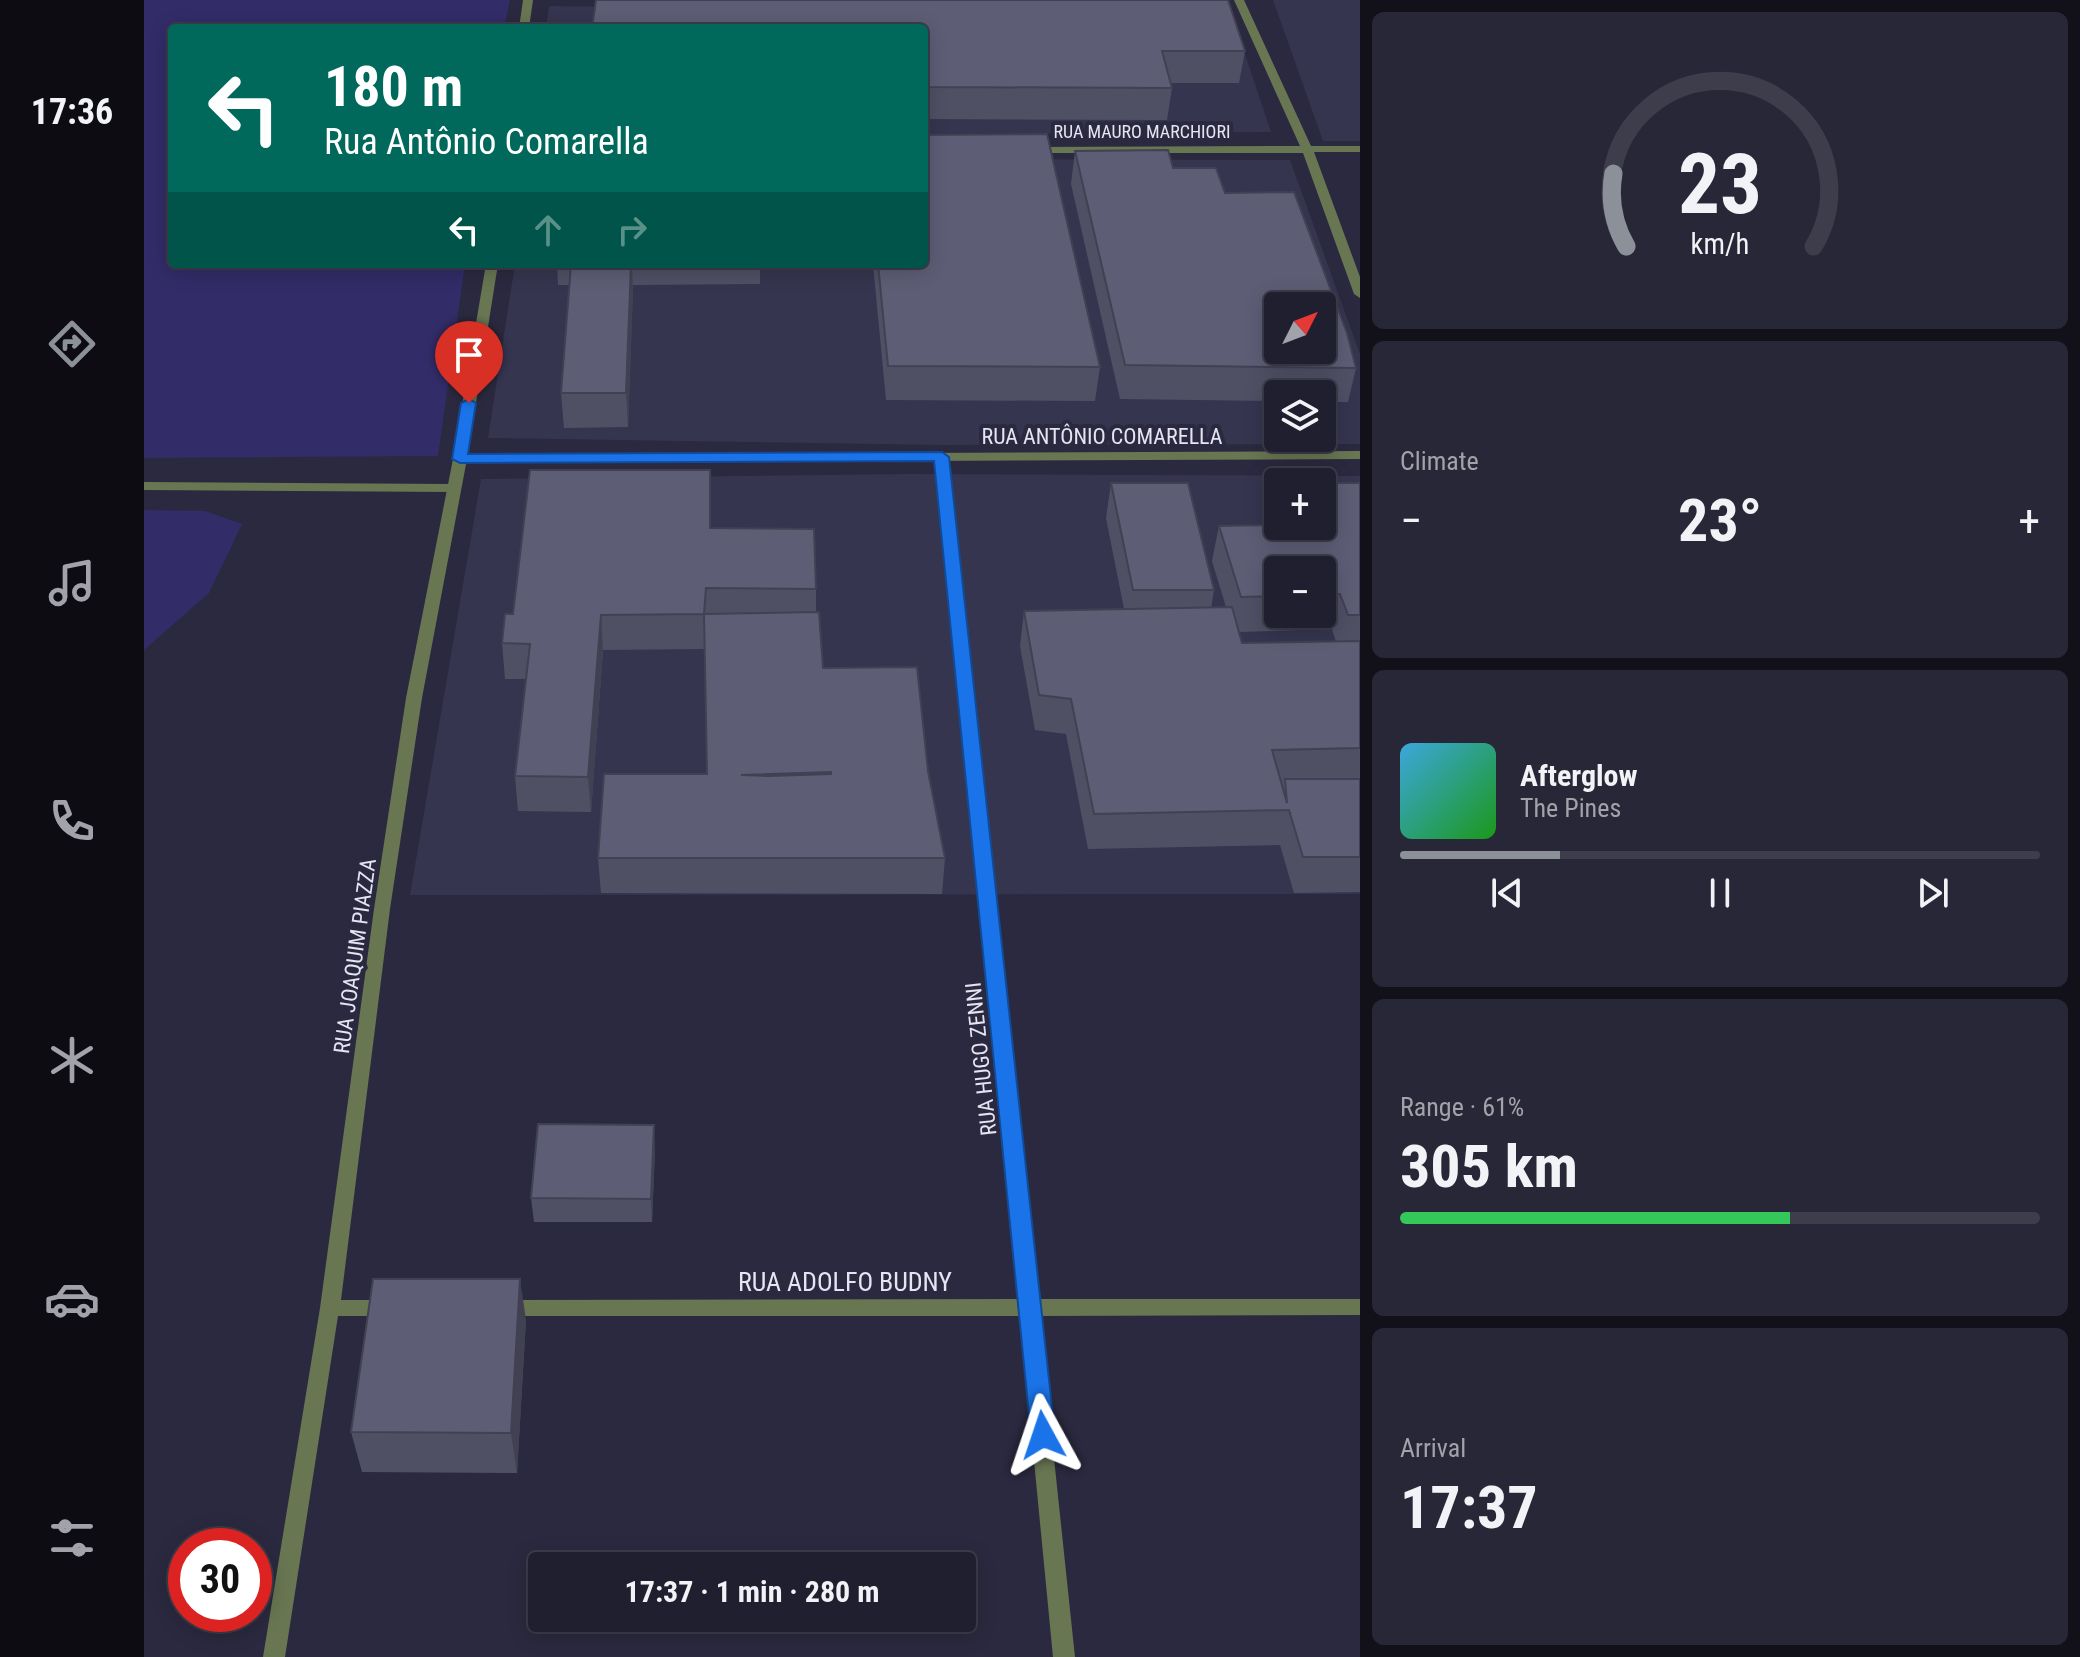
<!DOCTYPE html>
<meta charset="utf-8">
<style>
body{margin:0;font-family:"Roboto Condensed",sans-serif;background:#282737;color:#f1f3f6;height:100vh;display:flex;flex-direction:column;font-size:30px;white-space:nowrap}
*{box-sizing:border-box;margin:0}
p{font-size:26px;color:#a2a2aa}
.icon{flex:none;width:44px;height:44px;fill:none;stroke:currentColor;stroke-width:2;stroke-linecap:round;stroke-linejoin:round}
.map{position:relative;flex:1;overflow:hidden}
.drawer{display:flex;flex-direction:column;gap:12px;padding:12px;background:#12111a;width:720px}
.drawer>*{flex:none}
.hud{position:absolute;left:24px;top:24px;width:760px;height:244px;border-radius:8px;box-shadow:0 4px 20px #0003,0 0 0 2px #3d3d4b;background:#00695c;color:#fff;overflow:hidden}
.needle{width:52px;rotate:48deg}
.fabs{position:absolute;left:1120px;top:292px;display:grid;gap:16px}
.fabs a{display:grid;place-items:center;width:72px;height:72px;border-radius:8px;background:#201f2f;box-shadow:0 4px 20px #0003,0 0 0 2px #3d3d4b;font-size:40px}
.speed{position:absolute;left:24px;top:1528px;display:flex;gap:16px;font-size:40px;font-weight:700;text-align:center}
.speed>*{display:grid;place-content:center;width:104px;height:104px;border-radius:50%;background:#201f2f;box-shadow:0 4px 20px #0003,0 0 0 2px #3d3d4b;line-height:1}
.speed .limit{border:12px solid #d22;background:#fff;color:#111}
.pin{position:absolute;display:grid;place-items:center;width:68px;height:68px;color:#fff;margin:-82px -34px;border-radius:50% 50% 50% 0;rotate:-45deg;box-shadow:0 0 8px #0007}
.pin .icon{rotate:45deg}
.me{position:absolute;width:88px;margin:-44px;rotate:355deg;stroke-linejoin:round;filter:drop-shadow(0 0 6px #0008)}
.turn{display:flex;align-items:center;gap:28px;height:168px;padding:0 24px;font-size:36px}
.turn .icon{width:104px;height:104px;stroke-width:2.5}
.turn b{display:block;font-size:56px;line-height:68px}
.lanes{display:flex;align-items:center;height:76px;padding:0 24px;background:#0003;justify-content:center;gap:40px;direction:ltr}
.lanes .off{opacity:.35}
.big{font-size:60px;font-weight:700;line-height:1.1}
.drawer .card{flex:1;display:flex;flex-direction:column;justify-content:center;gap:12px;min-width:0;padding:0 28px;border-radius:12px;background:#282737}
.drawer .dial{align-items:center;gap:0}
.dial svg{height:208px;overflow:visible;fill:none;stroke:#3d3d4b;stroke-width:7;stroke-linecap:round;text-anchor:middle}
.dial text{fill:#f1f3f6;stroke:none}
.song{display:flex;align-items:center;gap:24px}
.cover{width:96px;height:96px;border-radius:12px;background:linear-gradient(135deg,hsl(200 70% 55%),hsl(120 70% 35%))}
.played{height:8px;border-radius:4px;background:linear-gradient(90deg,#8c9099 25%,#3d3d4b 25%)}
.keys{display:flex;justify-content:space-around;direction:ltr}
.heat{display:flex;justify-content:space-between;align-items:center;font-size:44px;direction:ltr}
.charge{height:12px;border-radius:6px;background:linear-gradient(90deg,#34c759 61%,#3d3d4b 0)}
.trip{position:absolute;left:384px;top:1552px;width:448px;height:80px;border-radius:8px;background:#201f2f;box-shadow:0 4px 20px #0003,0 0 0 2px #3d3d4b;font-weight:700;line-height:80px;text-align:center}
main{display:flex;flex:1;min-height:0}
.menu{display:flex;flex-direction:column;width:144px;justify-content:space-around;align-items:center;background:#0d0c13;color:#a2a2aa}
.menu .icon{width:56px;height:56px}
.menu .current{color:#8c9099}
.menu b{font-size:36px;color:#f1f3f6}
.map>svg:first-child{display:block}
.built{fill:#363550;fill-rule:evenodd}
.green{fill:#322c68}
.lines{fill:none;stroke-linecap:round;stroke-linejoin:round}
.lane{fill:#687652;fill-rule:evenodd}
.street{fill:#687652;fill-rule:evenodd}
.wall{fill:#505065;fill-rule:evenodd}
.shaded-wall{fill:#414153}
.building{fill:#5d5d76;stroke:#414153;stroke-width:2;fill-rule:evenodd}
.route{fill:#1a73e8;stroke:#114b97;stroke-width:2}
.labels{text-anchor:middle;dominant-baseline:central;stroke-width:8;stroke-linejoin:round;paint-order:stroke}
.far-street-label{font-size:18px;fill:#e4e4f2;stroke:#2a293f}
.street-label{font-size:22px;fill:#e4e4f2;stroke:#2a293f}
.near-street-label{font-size:26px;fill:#e4e4f2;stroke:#2a293f}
</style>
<main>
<nav class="menu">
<b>17:36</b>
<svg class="icon current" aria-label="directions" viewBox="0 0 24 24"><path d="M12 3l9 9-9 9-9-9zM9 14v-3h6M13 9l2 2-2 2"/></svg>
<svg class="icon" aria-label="music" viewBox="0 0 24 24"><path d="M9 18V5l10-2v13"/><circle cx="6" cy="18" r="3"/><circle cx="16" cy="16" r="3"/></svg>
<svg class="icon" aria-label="phone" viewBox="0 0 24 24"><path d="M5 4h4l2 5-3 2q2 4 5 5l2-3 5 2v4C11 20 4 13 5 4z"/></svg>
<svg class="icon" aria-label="climate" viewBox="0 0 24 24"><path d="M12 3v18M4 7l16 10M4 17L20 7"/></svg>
<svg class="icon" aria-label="car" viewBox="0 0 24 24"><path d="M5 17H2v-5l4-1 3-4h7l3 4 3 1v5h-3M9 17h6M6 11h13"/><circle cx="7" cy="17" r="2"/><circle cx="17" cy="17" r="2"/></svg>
<svg class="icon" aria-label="filters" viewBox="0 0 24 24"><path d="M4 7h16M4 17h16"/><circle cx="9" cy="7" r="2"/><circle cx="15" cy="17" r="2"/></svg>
</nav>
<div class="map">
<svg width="1216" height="1657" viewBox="0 0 1216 1657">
<rect width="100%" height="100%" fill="#2a293f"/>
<path class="built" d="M 1129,0 L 1216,0 L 1216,141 L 1179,141 Z
M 405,6 L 1088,15 L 1127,132 L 780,134 L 780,28 L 402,28 Z
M 780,159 L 1146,160 L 1216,354 L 1216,444 L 799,445 L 344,438 L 371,264 L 780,264 ZM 1134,306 L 1178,306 L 1178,350 L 1134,350 ZM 1134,394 L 1178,394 L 1178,438 L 1134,438 Z
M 763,474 L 1216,476 L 1216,894 L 266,895 L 337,479 ZM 1134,482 L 1178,482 L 1178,526 L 1134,526 ZM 1134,570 L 1178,570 L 1178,614 L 1134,614 Z"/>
<path class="green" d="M 0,0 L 366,0 L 360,28 L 28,28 L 28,264 L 321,264 L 294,456 L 0,458 Z
M 0,510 L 61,511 L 98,524 L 65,593 L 0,650 Z"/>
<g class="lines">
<path class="lane" d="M 1090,0 L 1100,0 L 1167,146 L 1216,146 L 1216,152 L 1170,152 L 1216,277 L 1216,298 L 1210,294 L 1159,153 L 886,153 L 880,150 L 886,147 L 1156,146 Z
M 1216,451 L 1216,459 L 316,463 L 309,459 L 316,455 Z
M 0,482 L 309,484 L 316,488 L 309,492 L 0,490 Z"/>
<path class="street" d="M 379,0 L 389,0 L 385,28 L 375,28 Z
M 342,264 L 354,264 L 323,459 L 278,698 L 246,909 L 197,1300 L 244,1300 L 251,1302 L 254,1308 L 251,1314 L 244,1316 L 194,1316 L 141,1657 L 119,1657 L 176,1308 L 230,909 L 262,698 L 309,459 Z
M 798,453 L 805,457 L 893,1299 L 1216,1299 L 1216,1315 L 895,1316 L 931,1657 L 909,1657 L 876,1316 L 359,1316 L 352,1314 L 349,1308 L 352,1302 L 359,1300 L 874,1299 L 791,457 Z"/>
</g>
<path class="wall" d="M 780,28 L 1101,51 L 1095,83 L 1027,83 L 1028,88 L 1023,120 L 780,119 Z
M 931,151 L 1029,168 L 1081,193 L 1212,368 L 1204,402 L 1178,402 L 1178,394 L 1134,394 L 1134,401 L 976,399 L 927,184 Z
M 413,264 L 616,264 L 616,284 L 489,285 L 484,427 L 420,428 L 417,393 L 425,285 L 414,285 Z
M 729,264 L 780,264 L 956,367 L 951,401 L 742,400 Z
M 967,483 L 1070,590 L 1067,608 L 1082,607 L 1068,561 L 1075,526 L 1178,526 L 1216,483 L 1216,892 L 1150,893 L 1136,845 L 944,849 L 922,734 L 891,730 L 876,646 L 880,611 L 980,609 L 962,518 ZM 1134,570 L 1178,570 L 1178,614 L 1134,614 ZM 1188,629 L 1192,642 L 1098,643 L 1094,632 Z
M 567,528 L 672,589 L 672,612 L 679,668 L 784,771 L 801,858 L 798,894 L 457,893 L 454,858 L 563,774 L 561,649 L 459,650 L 447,812 L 374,811 L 371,776 L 382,679 L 361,679 L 358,643 Z
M 511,1149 L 508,1222 L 390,1222 L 387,1198 Z
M 382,1320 L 373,1473 L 218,1472 L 207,1432 Z"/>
<path class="shaded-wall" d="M 488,264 L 489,293 L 484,427 L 482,393 Z
M 457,615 L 459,650 L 447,812 L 444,777 Z
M 510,1125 L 511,1149 L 508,1222 L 507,1199 Z
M 376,1279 L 382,1320 L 373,1473 L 367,1433 Z"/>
<path class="building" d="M 452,0 L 1084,0 L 1101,51 L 1018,51 L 1028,88 L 780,87 L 780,28 L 448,28 Z
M 903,134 L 956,367 L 744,366 L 734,264 L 780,264 L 780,135 Z
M 1024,150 L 1029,168 L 1072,168 L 1081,193 L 1150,192 L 1203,333 L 1212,368 L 981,365 L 931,151 ZM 1134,306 L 1178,306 L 1178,350 L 1134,350 Z
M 427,264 L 487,264 L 482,393 L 417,393 Z
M 386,470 L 566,470 L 566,528 L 670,529 L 672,589 L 562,588 L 560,614 L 675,612 L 679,668 L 773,667 L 784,771 L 801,858 L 454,858 L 460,774 L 563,774 L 560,614 L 457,615 L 444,777 L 371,776 L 386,644 L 358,643 L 361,614 L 369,614 ZM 687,772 L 687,774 L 624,776 L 597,775 Z
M 967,483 L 1044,483 L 1070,590 L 989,590 Z
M 1178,483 L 1216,483 L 1216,615 L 1204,615 L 1196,594 L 1178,594 L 1178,570 L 1134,570 L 1134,596 L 1097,597 L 1075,526 L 1134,525 L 1134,526 L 1178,526 Z
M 1088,607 L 1098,643 L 1216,641 L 1216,748 L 1128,750 L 1143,803 L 1141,779 L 1216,779 L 1216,857 L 1159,857 L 1145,810 L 950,814 L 927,699 L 895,695 L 880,611 Z
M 394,1124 L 510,1125 L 507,1199 L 387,1198 Z
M 229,1279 L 376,1279 L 367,1433 L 207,1432 Z"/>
<path class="route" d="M 325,399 L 332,403 L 324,454 L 798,452 L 805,457 L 911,1435 L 907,1443 L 899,1446 L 891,1443 L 887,1435 L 790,461 L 316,463 L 308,459 L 317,403 Z"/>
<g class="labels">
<g class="far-street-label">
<text x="998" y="131">RUA MAURO MARCHIORI</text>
</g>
<g class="street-label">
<text x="958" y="436">RUA ANTÔNIO COMARELLA</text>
<text transform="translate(211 956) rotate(-82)">RUA JOAQUIM PIAZZA</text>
<text transform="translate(837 1059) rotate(-96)">RUA HUGO ZENNI</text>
</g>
<g class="near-street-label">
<text x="701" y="1282">RUA ADOLFO BUDNY</text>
</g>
</g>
</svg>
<div class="fabs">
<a><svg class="needle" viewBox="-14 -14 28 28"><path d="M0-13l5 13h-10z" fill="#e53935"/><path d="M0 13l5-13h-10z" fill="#a2a2aa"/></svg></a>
<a><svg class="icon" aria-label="layers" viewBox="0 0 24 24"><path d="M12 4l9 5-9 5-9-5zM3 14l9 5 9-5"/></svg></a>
<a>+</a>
<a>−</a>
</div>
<div class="speed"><div class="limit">30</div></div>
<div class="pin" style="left:325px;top:403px;background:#d93025"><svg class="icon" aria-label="arrive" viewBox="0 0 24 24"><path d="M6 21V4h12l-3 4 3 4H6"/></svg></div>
<svg class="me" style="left:899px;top:1435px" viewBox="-20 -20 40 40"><path d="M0-17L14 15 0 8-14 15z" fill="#1a73e8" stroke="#fff" stroke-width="4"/></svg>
<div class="trip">17:37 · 1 min · 280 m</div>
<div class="hud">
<div class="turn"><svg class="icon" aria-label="left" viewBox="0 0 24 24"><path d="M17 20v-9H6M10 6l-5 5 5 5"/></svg><div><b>180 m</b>Rua Antônio Comarella</div></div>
<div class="lanes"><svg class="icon" aria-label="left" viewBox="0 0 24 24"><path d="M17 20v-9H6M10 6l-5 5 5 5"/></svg><svg class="icon off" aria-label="ahead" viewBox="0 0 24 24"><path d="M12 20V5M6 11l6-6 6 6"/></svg><svg class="icon off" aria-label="right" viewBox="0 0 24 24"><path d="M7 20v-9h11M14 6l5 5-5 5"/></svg></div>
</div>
</div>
<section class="drawer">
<div class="card dial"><svg viewBox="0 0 100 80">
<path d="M14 69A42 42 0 1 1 86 69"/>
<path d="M14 69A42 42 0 0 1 9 41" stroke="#8c9099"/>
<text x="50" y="56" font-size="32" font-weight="700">23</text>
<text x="50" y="72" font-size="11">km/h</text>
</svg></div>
<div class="card"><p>Climate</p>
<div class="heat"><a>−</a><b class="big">23°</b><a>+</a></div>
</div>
<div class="card">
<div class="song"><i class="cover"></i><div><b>Afterglow</b><p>The Pines</p></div></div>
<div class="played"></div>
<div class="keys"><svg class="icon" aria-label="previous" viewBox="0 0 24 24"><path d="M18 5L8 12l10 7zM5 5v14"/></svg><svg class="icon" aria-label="pause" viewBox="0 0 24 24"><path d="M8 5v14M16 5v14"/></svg><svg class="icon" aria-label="next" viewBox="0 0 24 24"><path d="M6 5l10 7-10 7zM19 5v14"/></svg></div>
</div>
<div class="card"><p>Range · 61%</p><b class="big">305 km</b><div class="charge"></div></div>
<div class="card"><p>Arrival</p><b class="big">17:37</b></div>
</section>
</main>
